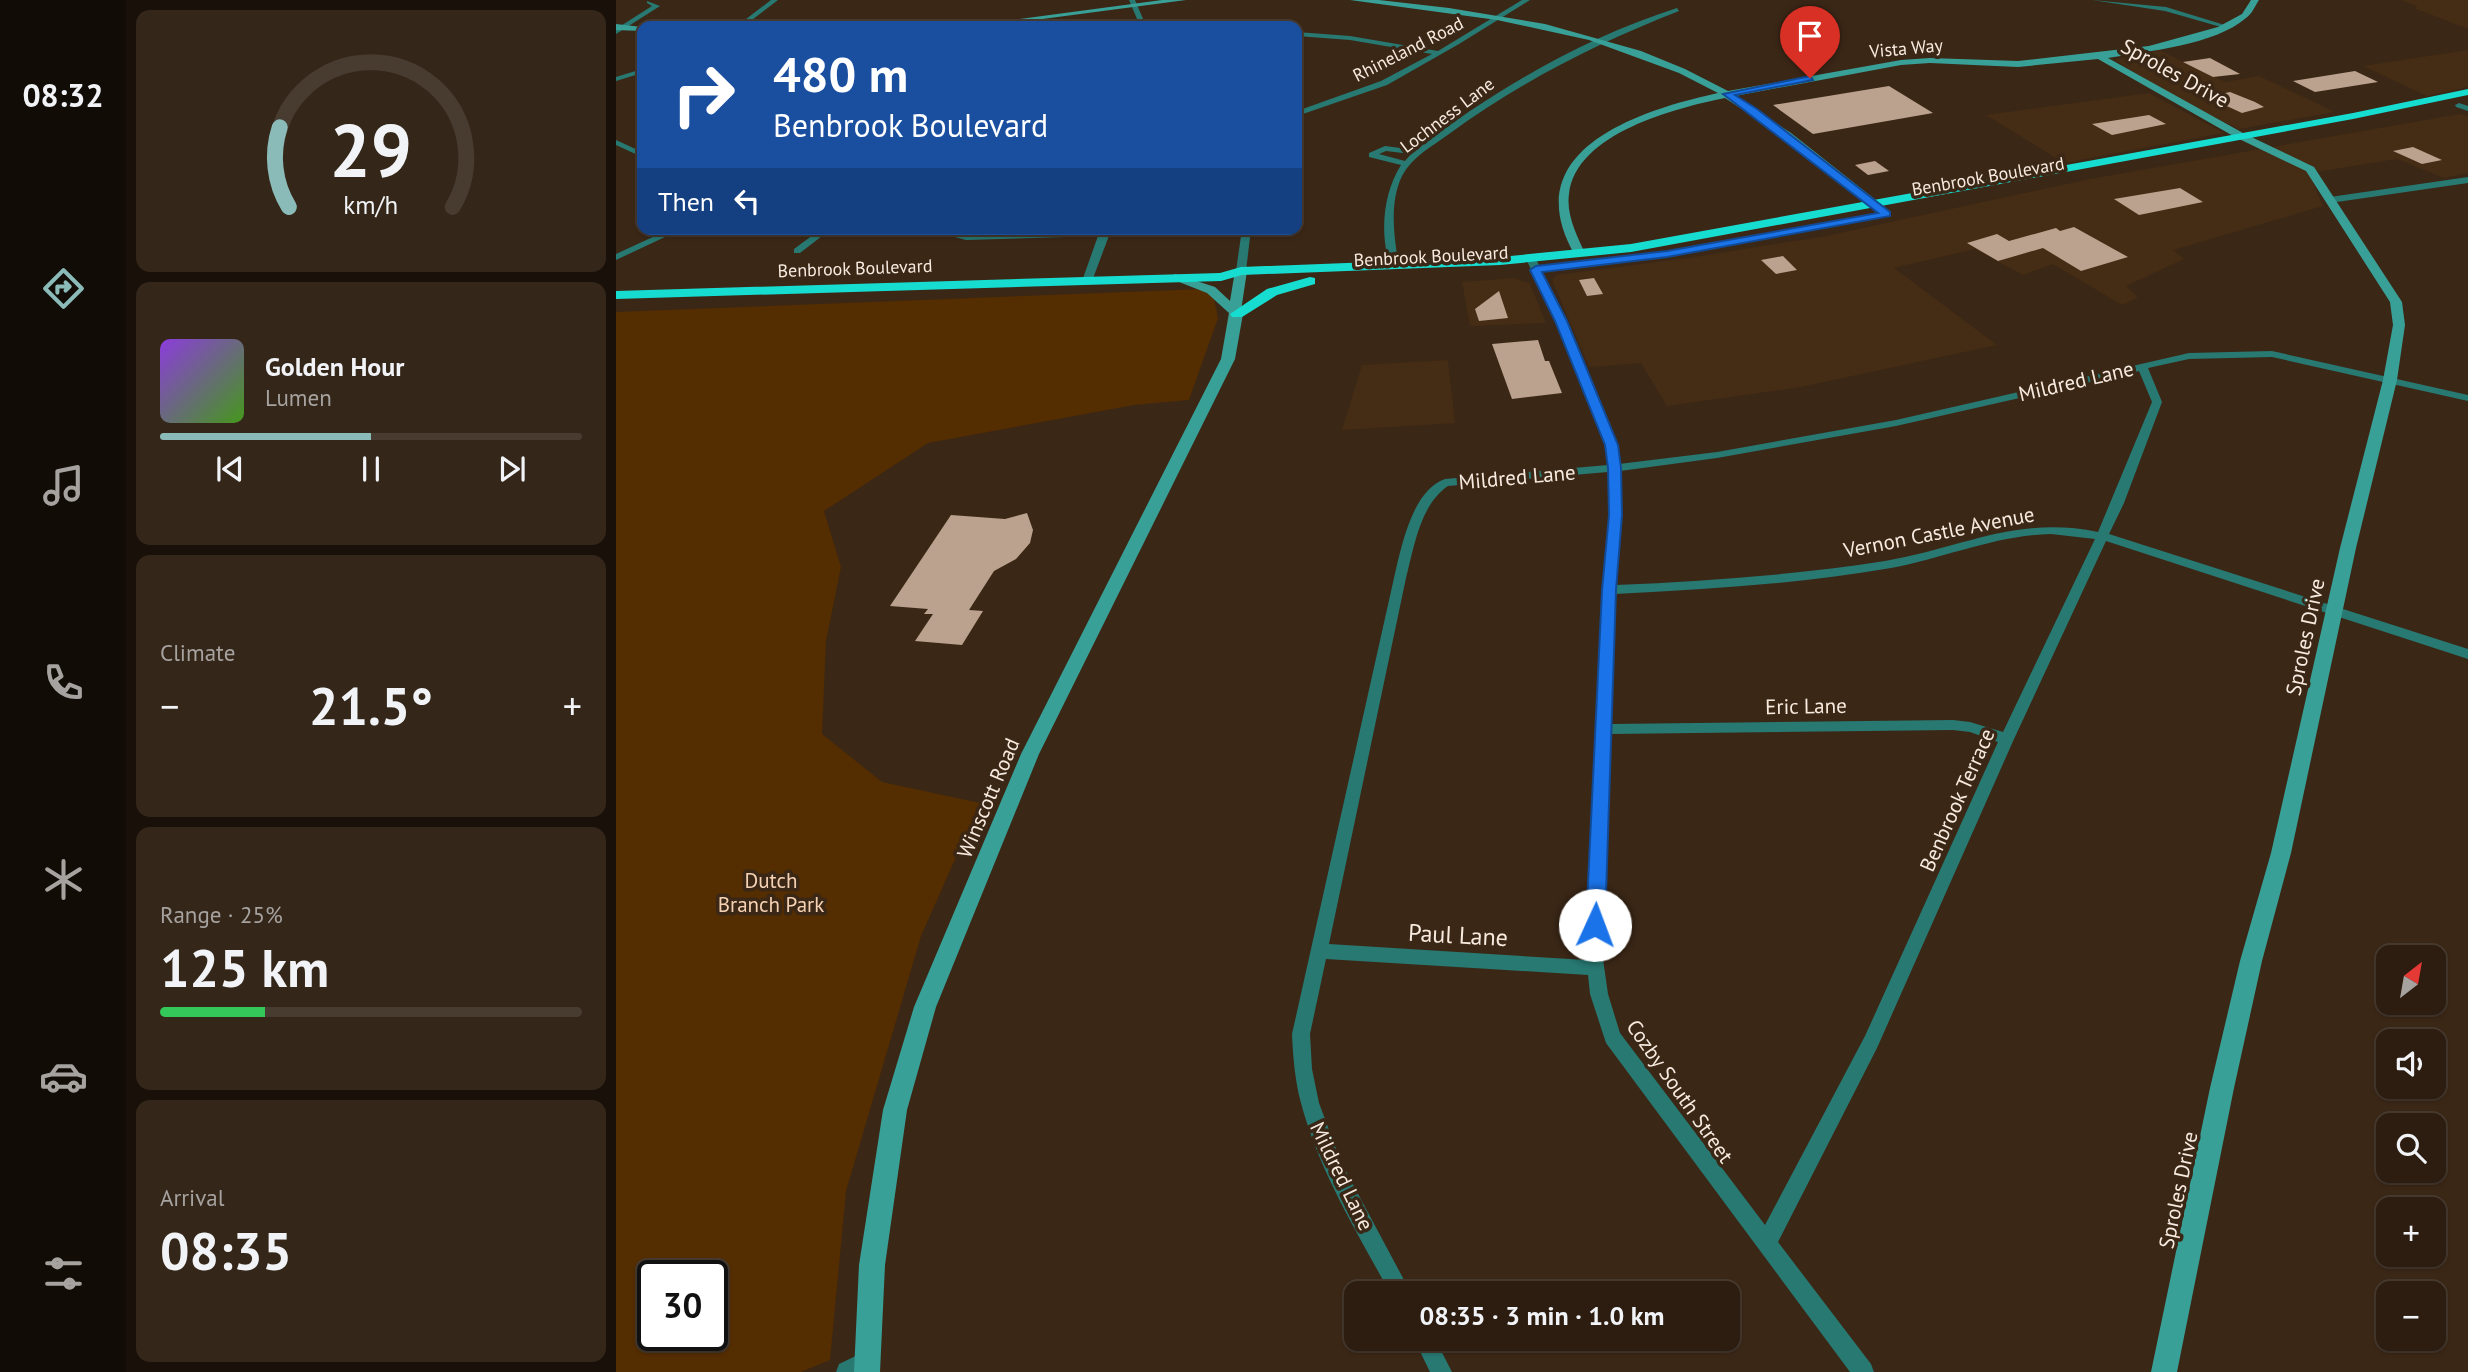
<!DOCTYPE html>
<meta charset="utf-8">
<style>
body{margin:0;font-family:"PT Sans",sans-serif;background:#342619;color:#f1f3f6;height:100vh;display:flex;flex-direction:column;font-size:26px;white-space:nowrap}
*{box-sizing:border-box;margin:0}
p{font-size:23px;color:#a6a29f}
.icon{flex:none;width:38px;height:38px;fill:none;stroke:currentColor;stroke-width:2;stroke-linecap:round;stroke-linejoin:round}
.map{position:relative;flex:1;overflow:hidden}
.sheet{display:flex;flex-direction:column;gap:10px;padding:10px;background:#181009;width:490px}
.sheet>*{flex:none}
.top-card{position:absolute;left:21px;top:21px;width:665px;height:214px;border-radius:14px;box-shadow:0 2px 5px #0004,0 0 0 2px #483b30;background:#1a4fa0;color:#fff;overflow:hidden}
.needle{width:46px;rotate:31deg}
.buttons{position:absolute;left:1760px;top:945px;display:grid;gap:14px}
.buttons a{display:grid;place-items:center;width:70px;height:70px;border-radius:14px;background:#2c1d10;box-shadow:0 2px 5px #0004,0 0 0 2px #483b30;font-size:35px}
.speed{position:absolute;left:21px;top:1260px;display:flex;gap:14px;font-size:35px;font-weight:700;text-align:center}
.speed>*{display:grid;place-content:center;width:91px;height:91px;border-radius:50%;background:#2c1d10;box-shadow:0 2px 5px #0004,0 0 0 2px #483b30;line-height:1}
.speed .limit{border:4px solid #111;border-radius:10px;background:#fff;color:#111}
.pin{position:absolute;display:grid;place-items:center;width:60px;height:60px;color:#fff;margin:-72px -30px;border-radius:50% 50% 50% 0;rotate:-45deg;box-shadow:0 0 7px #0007}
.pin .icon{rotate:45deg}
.me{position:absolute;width:77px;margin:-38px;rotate:2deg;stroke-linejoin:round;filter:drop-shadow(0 0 5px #0008)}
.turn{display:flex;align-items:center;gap:24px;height:147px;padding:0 21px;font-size:32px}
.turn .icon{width:91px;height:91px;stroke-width:2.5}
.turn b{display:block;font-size:49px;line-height:60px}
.then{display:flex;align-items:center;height:66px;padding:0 21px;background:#0003;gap:14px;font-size:26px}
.big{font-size:52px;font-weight:600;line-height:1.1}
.sheet .tile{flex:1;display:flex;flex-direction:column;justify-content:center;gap:10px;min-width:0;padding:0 24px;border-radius:14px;background:#342619}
.sheet .dial{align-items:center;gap:0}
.dial svg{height:182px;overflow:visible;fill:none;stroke:#483b30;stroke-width:7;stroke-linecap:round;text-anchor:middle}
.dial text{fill:#f1f3f6;stroke:none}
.song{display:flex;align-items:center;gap:21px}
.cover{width:84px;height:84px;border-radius:10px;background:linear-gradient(135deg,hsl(270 70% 55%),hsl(100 70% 35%))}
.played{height:7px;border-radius:4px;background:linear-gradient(90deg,#8bbbb9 50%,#483b30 50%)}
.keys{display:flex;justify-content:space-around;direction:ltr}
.heat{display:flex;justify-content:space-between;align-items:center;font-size:38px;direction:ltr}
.charge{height:10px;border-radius:5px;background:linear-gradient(90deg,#34c759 25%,#483b30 0)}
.trip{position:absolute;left:728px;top:1281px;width:396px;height:70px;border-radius:14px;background:#2c1d10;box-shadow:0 2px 5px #0004,0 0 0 2px #483b30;font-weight:600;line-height:70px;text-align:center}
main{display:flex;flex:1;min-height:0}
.tab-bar{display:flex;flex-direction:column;width:126px;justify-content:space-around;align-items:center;background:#120c06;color:#a6a29f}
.tab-bar .icon{width:49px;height:49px}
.tab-bar .on{color:#8bbbb9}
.tab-bar b{font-size:32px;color:#f1f3f6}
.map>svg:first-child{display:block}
.built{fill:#452c15}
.green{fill:#542d01;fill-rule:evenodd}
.building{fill:#bba28e}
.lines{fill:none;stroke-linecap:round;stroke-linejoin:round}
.street{fill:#277972;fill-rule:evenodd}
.secondary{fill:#39a097;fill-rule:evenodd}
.highway{fill:#17ddd0;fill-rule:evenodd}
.route{fill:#1a73e8;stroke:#114b97;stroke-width:2}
.labels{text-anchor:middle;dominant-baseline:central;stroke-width:7;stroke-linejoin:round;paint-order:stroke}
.far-street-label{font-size:18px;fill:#f7eadf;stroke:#3b2716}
.street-label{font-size:21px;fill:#f7eadf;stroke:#3b2716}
.park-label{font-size:21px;fill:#f6d2b4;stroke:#3b2716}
.near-street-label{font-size:24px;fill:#f7eadf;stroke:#3b2716}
</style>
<main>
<nav class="tab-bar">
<b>08:32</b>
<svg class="icon on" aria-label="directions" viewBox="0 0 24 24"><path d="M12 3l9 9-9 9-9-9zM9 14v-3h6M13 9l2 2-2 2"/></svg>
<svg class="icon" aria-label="music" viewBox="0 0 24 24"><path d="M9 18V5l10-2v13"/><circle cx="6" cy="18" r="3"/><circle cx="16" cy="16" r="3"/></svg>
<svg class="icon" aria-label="phone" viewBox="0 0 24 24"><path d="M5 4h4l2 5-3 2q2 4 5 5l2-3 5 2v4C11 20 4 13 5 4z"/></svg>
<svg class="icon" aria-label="climate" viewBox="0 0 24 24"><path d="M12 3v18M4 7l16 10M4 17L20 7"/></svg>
<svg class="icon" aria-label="car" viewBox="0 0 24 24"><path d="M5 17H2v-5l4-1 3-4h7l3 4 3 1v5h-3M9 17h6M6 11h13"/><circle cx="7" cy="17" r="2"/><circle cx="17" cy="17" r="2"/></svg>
<svg class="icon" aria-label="filters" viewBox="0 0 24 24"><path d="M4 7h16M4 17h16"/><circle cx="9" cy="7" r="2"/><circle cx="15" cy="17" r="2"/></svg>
</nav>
<section class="sheet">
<div class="tile dial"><svg viewBox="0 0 100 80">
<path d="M14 69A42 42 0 1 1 86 69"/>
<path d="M14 69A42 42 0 0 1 10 34" stroke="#8bbbb9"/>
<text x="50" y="56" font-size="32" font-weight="700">29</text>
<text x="50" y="72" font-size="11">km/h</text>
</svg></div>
<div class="tile">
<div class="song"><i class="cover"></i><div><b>Golden Hour</b><p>Lumen</p></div></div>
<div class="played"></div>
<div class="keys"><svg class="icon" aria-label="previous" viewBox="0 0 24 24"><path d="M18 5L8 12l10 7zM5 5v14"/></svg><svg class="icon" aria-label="pause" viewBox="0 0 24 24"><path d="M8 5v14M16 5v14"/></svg><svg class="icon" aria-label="next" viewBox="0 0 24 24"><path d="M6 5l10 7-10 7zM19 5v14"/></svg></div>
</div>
<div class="tile"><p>Climate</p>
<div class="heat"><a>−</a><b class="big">21.5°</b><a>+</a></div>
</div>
<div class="tile"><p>Range · 25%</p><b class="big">125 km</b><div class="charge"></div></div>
<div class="tile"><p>Arrival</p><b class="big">08:35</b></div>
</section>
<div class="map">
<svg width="1852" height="1372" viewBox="0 0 1852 1372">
<rect width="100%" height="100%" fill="#3b2716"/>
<path class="built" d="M 1785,0 L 1852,0 L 1852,29 L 1798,8 L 1802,7 Z
M 1543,50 L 1609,82 L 1643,76 L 1719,112 L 1623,129 L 1567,102 L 1498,60 Z
M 1852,50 L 1852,87 L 1811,96 L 1747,66 Z
M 1533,93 L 1608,133 L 1448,163 L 1370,115 Z
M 1844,114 L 1852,116 L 1852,173 L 1828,178 L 1781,159 L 1693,173 L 1707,206 L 1557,250 L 1568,259 L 1510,286 L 1522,298 L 1506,305 L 1437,264 L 1407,275 L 1359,249 L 1278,268 L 1381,345 L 1185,387 L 1051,406 L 1025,363 L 973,367 L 936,280 L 941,275 L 1072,258 L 1210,236 L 1474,179 Z
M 899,278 L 914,284 L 930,323 L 854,326 L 846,282 Z
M 832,360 L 839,423 L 726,430 L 746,365 Z"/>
<path class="green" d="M 588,289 L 598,298 L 602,318 L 573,400 L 518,405 L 312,443 L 208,511 L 225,567 L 210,641 L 206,734 L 266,782 L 364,803 L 305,936 L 230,1191 L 214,1360 L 185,1372 L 0,1372 L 0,312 ZM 37,1276 L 96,1276 L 96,1335 L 37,1335 Z"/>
<path class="building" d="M 1594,58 L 1624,74 L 1597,77 L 1567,62 Z
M 1739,71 L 1762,82 L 1699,92 L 1677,81 Z
M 1273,86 L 1317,113 L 1197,134 L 1157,105 Z
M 1614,92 L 1639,102 L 1648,107 L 1626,113 L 1591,97 Z
M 1533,115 L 1550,124 L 1496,135 L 1476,124 Z
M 1797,147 L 1826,160 L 1806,164 L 1777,151 Z
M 1259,161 L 1273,171 L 1252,175 L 1239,165 Z
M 1564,188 L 1587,202 L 1523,215 L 1498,199 Z
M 1458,227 L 1512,257 L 1465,271 L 1427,248 L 1382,261 L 1351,243 L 1381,234 L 1393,241 L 1440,228 L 1444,231 Z
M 1167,256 L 1181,270 L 1160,274 L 1145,260 Z
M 978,278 L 987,294 L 971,296 L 963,280 Z
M 883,291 L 892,318 L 863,321 L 859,309 Z
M 922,340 L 929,361 L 933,361 L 946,393 L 896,399 L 876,344 Z
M 411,513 L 417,530 L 414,543 L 400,559 L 378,571 L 353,610 L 367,611 L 346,645 L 299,641 L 317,614 L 308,614 L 312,609 L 274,606 L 335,515 L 389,519 Z"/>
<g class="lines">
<path class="street" d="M 155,0 L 162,0 L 128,26 L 121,26 Z
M 513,0 L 519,0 L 530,26 L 524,26 Z
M 906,0 L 914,0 L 843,44 L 771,85 L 681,116 L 681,111 L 765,81 L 816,54 L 734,40 L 681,36 L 681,32 L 734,36 L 822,51 Z
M 1476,0 L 1550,7 L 1615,27 L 1612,29 L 1549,11 Z
M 31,1 L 44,6 L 0,34 L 0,29 L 36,6 L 31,3 Z
M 1061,8 L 1063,11 C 981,43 904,82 833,134 C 815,147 796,157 786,176 C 773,203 778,238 783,266 L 775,268 C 763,236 767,193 785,165 L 753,157 L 753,153 L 769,146 L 800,150 C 878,90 967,38 1061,8 ZM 770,151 L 795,154 L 789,161 L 763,154 Z
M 26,69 L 26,73 L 0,81 L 0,77 Z
M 1843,103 L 1852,106 L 1852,111 L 1840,107 L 1839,105 Z
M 0,140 L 26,152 L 26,157 L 0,145 Z
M 1852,177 L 1852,183 L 1714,203 L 1710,200 L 1714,197 Z
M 54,229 L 66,229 L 0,260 L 0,254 Z
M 205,229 L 215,229 L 184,253 L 178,253 L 178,249 Z
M 338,229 L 347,229 L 347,233 L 350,234 L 484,229 L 493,229 L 494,233 L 476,281 L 471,284 L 466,281 L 482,236 L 350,240 L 339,237 Z
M 626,229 L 635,229 L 630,271 L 625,274 L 620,271 Z
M 915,256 L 920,259 L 950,321 L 1001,445 L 1003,464 L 1101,452 L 1280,420 L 1573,353 L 1656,351 L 1852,395 L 1852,401 L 1656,357 L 1573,359 L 1532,368 L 1546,402 L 1508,503 L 1493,534 L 1852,649 L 1852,659 L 1490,541 L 1398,739 L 1261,1048 L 1162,1242 L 1255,1364 L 1258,1372 L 1234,1372 L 990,1043 L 974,994 L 972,975 L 710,959 L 694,1034 L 696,1069 L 703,1103 L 725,1162 L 795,1293 L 774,1293 C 741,1232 703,1171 685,1103 C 679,1081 677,1057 676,1034 L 778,578 C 785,548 796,490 829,479 L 992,465 L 989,445 L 940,321 L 910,259 ZM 1523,371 L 1536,402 L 1482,532 C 1401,515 1346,548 1269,561 C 1180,575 1090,581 1000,585 L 1006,515 L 1004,471 L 1101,458 L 1280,426 ZM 992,472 L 994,515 L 987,590 L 970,960 L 713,944 L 790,578 C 798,547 804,505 832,486 ZM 1435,534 L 1479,539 L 1387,732 L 1354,722 L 1337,720 L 995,724 L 999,594 C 1092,589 1184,584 1275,568 C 1329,558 1380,535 1435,534 ZM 1337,730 L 1354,732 L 1382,742 L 1249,1036 L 1149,1225 L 1004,1033 L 992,994 L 986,952 L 994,734 Z
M 798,1339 L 819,1339 L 836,1372 L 814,1372 Z
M 250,1351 L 258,1354 L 261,1362 L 258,1370 L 253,1372 L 220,1372 L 223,1364 Z"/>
<path class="secondary" d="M 546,0 L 570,0 L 373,26 L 351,26 Z
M 734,0 L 763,0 L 833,8 L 929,24 L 1025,51 L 1069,69 L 1112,91 L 1285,60 L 1314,58 L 1402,61 L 1533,46 L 1602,27 L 1626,14 L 1635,0 L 1643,0 C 1639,6 1636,14 1630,18 C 1599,45 1532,51 1492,58 L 1627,133 L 1698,167 L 1786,302 L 1789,325 L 1781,380 L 1740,548 L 1675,853 L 1646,961 L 1618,1088 L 1561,1372 L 1535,1372 L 1594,1088 L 1624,961 L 1655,853 L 1724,548 L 1767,380 L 1777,325 L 1774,302 L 1690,171 L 1619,137 L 1482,59 L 1402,67 L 1314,63 L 1285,65 L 1119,96 L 1175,133 L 1275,212 L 1275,216 L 1271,217 L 1168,137 L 1109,98 C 1060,108 960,133 953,194 C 950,215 961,236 970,255 L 960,257 C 897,151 1021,111 1102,93 L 1063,73 L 973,40 L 881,20 Z
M 0,24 L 26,27 L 26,31 L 0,30 Z
M 625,267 L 631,271 L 625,311 L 627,314 L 619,359 L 423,754 L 320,1007 L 291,1110 L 269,1265 L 264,1372 L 238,1372 L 243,1265 L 267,1110 L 298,1007 L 405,754 L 605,359 L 613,313 L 591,293 L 553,278 L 559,274 L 599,287 L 614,301 L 619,271 Z"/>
<path class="highway" d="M 1852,89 L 1852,95 L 1737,119 L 1015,252 L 884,265 L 626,275 L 605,281 L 0,299 L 0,291 L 604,273 L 625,267 L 884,257 L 1015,244 L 1737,113 Z
M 694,277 L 699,278 L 699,284 L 661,295 L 626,317 L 616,317 L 614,314 L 651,289 Z"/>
</g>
<path class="route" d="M 1194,76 L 1197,80 L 1119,95 L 1141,109 L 1274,212 L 1274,216 L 1051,257 L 926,272 L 951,321 L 1002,445 L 1005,468 L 1006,515 L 1000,590 L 989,925 L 986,930 L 973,930 L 970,925 L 986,590 L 993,515 L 992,468 L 989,445 L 939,321 L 914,270 L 920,266 L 1051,251 L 1262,213 L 1107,94 Z"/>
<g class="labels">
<g class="far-street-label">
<text transform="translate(1290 48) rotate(-5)">Vista Way</text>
<text transform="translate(792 49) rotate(-27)">Rhineland Road</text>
<text transform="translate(831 115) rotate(-37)">Lochness Lane</text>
<text transform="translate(1372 176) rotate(-10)">Benbrook Boulevard</text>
<text transform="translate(815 256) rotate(-3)">Benbrook Boulevard</text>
<text transform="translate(239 268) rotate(-2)">Benbrook Boulevard</text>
</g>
<g class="street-label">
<text transform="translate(1559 73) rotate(29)">Sproles Drive</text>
<text transform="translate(1460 381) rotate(-13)">Mildred Lane</text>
<text transform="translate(901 477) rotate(-5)">Mildred Lane</text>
<text transform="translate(1323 532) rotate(-11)">Vernon Castle Avenue</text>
<text transform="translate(1689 637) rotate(-78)">Sproles Drive</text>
<text transform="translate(1190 706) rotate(-1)">Eric Lane</text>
<text transform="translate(372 798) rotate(-67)">Winscott Road</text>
<text transform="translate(1341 800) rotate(-66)">Benbrook Terrace</text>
<text transform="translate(1064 1091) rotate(55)">Cozby South Street</text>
<text transform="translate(726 1176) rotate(64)">Mildred Lane</text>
<text transform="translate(1562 1190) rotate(-78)">Sproles Drive</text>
</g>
<g class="park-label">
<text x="155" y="880">Dutch<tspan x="155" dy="24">Branch Park</tspan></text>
</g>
<g class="near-street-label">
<text transform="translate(842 935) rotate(3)">Paul Lane</text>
</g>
</g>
</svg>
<div class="buttons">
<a><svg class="needle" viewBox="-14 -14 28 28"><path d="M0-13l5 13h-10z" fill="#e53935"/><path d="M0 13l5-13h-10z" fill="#a6a29f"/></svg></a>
<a><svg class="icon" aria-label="sound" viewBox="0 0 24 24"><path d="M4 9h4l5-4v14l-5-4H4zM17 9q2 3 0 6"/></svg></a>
<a><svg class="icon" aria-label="search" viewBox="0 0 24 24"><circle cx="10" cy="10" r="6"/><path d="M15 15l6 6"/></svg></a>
<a>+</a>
<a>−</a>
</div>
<div class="speed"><div class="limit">30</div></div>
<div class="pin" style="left:1194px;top:78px;background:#d93025"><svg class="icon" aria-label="arrive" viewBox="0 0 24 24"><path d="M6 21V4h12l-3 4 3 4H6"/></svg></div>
<svg class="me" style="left:979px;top:925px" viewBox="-20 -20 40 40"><circle r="19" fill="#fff"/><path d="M0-13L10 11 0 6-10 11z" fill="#1a73e8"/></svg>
<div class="trip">08:35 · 3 min · 1.0 km</div>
<div class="top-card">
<div class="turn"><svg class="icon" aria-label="right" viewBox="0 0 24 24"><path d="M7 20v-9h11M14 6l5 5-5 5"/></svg><div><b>480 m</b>Benbrook Boulevard</div></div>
<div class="then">Then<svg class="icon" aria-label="left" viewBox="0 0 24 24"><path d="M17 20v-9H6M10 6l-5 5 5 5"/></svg></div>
</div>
</div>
</main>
